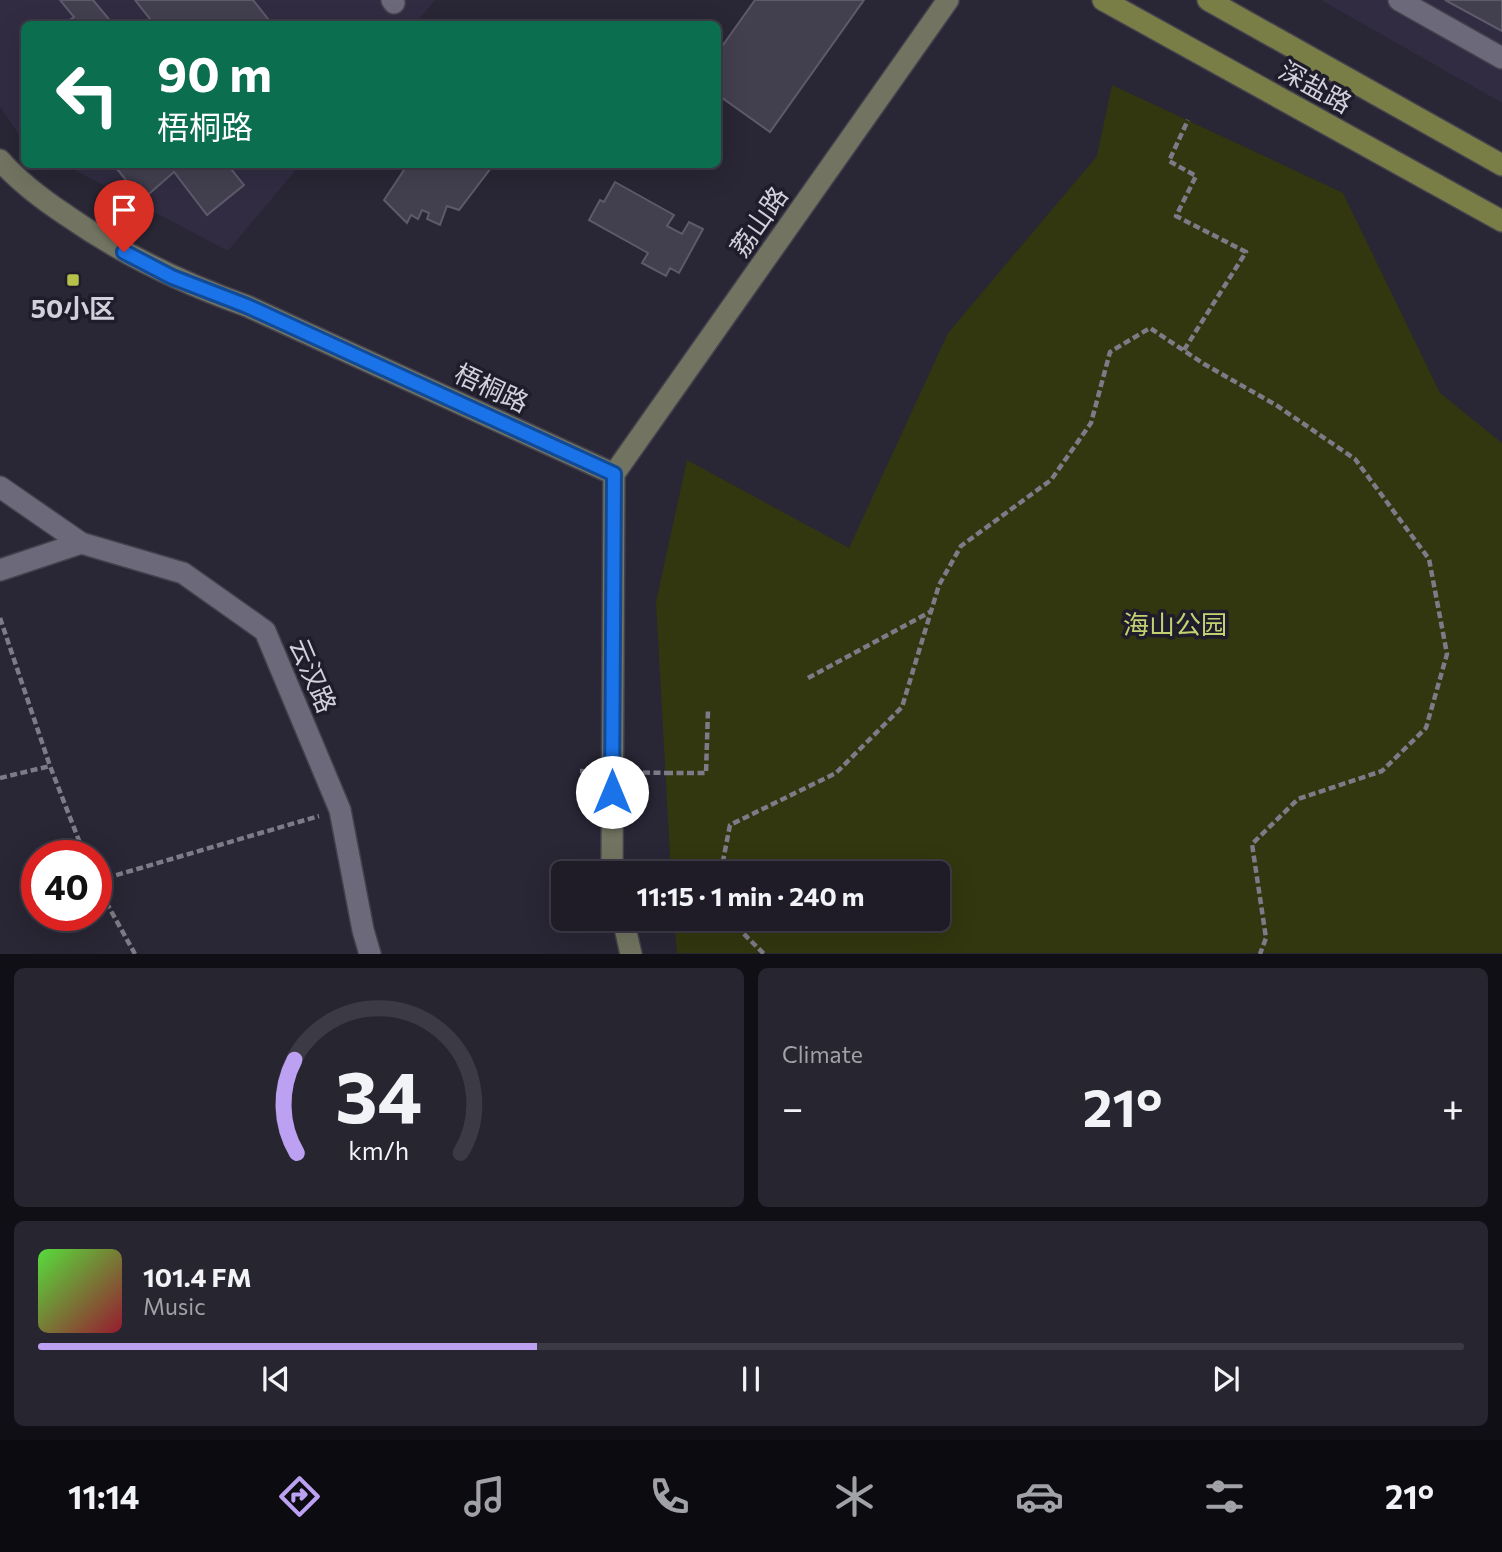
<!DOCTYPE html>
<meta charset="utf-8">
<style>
body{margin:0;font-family:Commissioner,"Noto Sans SC",sans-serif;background:#272530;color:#f1f3f6;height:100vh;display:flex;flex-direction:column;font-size:26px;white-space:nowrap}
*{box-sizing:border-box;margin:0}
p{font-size:23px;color:#a1a1a8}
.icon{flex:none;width:38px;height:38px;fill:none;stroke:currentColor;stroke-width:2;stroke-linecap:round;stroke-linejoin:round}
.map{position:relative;height:954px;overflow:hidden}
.panel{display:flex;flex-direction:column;gap:14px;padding:14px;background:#110f16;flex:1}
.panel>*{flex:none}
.banner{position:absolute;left:21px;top:21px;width:700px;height:147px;border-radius:10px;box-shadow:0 7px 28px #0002,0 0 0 2px #3c3a45;background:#0b6e4f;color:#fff;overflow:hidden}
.speed{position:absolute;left:21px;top:840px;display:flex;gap:14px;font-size:35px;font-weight:700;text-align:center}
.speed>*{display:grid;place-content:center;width:91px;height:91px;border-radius:50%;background:#1f1c28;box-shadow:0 7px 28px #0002,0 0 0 2px #3c3a45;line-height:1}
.speed .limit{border:10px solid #d22;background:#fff;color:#111}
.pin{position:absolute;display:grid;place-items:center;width:60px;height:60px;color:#fff;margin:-72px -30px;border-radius:50% 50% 50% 0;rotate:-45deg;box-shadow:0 0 7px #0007}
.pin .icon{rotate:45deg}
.me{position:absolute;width:77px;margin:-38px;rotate:0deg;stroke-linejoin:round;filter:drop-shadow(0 0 5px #0008)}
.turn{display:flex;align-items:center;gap:24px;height:147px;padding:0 21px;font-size:32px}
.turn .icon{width:91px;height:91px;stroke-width:2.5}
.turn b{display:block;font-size:49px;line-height:60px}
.big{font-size:52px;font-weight:700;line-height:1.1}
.panel .card{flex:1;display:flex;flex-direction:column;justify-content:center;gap:10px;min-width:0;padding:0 24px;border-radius:10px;background:#272530}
.panel .dial{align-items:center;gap:0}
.dial svg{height:182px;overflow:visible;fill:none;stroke:#3c3a45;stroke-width:7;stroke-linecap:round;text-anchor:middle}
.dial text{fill:#f1f3f6;stroke:none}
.song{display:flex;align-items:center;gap:21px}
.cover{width:84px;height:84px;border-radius:10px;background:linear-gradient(135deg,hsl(110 70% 55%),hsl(350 70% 35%))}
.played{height:7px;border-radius:4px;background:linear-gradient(90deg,#bca0f2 35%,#3c3a45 35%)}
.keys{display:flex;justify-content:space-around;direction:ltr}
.heat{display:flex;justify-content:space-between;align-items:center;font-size:38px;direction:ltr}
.panel .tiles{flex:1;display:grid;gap:14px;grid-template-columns:1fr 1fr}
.card:last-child{grid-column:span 2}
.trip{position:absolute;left:551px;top:861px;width:399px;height:70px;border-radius:10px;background:#1f1c28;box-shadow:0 7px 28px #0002,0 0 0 2px #3c3a45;font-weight:700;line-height:70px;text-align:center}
.dock{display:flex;height:112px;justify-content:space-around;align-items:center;background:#0c0b10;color:#a1a1a8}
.dock .icon{width:49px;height:49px}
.dock .active{color:#bca0f2}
.dock b{font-size:32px;color:#f1f3f6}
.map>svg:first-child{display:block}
.built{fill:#312c42}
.green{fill:#32370f}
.building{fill:#423f4f;stroke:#5d5a6b;stroke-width:2}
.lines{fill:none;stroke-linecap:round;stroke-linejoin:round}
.street-casing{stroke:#44414d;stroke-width:24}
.secondary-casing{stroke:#44414d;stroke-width:24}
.primary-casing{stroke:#44414d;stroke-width:24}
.path{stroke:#7d7b87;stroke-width:4.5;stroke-dasharray:7 3.5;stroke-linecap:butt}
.street{stroke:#6c697b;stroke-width:21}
.secondary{stroke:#727461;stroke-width:21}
.primary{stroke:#797e47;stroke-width:21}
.path-bridge{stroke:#7d7b87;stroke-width:4.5;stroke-dasharray:7 3.5;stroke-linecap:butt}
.route-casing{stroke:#114b97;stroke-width:18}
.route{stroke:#1a73e8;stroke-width:12}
.poi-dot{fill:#b4c24a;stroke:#1f1c2b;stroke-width:2.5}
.labels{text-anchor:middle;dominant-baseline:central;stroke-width:7;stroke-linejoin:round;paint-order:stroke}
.street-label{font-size:26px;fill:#d2d0da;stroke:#1f1c2b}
.poi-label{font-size:26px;font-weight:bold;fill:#d2d0da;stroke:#1f1c2b}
.park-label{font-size:26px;fill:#c4d170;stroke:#1f1c2b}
</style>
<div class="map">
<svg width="1502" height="954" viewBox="0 0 1502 954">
<rect width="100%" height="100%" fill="#292635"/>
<path class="built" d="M 0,0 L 435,0 L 415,24 L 24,24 L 24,141 L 0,107 Z
M 1321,0 L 1502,0 L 1502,103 Z
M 65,165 L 300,165 L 228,251 Z"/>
<path class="green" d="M 1112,85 L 1343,193 L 1440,393 L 1502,443 L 1502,953 L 677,953 L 674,919 L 938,919 L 938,873 L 671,873 L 656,602 L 687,460 L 849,548 L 948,333 L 1097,156 Z"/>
<path class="building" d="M 60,0 L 93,0 L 113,24 L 64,24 L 74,17 Z
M 135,0 L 253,0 L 272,24 L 154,24 Z
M 755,0 L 864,0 L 770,132 L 718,95 L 718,52 Z
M 1445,0 L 1502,0 L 1502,31 Z
M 113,164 L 227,164 L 244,185 L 207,215 L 174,172 L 142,200 Z
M 408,164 L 494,164 L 459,210 L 447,206 L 440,225 L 427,219 L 429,213 L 422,210 L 418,219 L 411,215 L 407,223 L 384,200 Z
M 615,182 L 674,215 L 667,226 L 682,234 L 689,222 L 703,229 L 679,273 L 670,268 L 666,276 L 642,263 L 648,253 L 589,220 L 600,200 L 604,202 Z"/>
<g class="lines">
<g class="street-casing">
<path id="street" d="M 392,0 L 394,3
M 1399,0 L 1502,58
M 0,487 L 81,543 L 183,573 L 265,631 L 340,810 L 363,930 L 370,954
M 0,570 L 81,543"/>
</g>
<g class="secondary-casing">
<path id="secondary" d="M 0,160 C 19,182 42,199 66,215 C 123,255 182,283 247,306 L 614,474 L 612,873
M 614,474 L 948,0
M 623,919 L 631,954"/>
</g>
<g class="primary-casing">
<path id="primary" d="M 1103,0 L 1502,221
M 1208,0 L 1502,165"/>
</g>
<path class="path" d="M 1184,350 L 1246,252 L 1176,216 L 1196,176 L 1169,161 L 1188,120
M 0,618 L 50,766 L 85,856
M 808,678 L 930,612
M 666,773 L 706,773 L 708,710
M 0,778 L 50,766
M 723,873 L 722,866 L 730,825 L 836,773 L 902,707 L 939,585 L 961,546 L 1051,480 L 1091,423 L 1110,352 L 1150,328 L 1204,364 L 1276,405 L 1355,459 L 1429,559 L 1447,654 L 1426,728 L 1382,771 L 1298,799 L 1252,844 L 1266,938 L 1260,954
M 96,881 L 319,816
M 96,884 L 135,954
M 729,919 L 764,954"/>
<use href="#street" class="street"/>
<use href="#secondary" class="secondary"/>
<use href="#primary" class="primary"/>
<path class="path-bridge" d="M 580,771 L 666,773"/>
</g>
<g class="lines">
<g class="route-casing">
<path id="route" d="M 124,252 L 172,277 L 247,306 L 614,474 L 612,792"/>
</g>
<use href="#route" class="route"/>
</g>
<rect class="poi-dot" x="66" y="273" width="14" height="14" rx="3.5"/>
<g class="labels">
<g class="street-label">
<text transform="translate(1316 86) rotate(29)">深盐路</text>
<text transform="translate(758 221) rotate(-55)">荔山路</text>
<text transform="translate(492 387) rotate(25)">梧桐路</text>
<text transform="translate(314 675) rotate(67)">云汉路</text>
</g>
<g class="poi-label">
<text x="73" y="307">50小区</text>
</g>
<g class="park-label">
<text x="1175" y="623">海山公园</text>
</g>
</g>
</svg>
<div class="speed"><div class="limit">40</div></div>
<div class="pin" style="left:124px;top:252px;background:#d93025"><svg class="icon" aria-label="arrive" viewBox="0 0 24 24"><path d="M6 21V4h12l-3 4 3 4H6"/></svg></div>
<svg class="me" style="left:612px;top:792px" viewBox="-20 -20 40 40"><circle r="19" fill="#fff"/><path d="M0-13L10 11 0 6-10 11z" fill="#1a73e8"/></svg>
<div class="trip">11:15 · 1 min · 240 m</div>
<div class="banner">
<div class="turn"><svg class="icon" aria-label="left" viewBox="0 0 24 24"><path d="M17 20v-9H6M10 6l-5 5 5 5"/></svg><div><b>90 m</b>梧桐路</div></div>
</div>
</div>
<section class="panel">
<div class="tiles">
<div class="card dial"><svg viewBox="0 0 100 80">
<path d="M14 69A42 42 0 1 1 86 69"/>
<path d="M14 69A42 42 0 0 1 13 28" stroke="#bca0f2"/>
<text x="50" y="56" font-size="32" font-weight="700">34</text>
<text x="50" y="72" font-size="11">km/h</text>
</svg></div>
<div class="card"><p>Climate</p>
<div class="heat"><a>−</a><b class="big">21°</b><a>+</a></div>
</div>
<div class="card">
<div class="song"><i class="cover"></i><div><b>101.4 FM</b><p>Music</p></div></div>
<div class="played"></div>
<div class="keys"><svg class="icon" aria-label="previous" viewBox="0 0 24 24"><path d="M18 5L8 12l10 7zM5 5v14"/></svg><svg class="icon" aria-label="pause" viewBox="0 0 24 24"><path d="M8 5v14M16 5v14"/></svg><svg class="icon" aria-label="next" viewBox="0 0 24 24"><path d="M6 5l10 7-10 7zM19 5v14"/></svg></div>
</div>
</div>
</section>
<nav class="dock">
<b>11:14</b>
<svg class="icon active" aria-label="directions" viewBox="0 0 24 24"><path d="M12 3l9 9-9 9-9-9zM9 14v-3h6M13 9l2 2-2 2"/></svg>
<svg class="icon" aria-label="music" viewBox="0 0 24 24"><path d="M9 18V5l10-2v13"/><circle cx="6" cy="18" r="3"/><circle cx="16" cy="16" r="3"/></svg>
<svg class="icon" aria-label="phone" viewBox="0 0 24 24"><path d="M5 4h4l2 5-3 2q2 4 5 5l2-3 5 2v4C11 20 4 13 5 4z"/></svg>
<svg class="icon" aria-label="climate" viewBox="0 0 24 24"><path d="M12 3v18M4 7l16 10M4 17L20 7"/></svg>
<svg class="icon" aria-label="car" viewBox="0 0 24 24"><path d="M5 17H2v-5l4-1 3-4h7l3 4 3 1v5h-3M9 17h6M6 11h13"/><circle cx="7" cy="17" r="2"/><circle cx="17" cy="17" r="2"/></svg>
<svg class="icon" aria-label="filters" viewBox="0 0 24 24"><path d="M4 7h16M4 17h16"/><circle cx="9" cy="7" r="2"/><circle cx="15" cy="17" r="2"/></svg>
<b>21°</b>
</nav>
